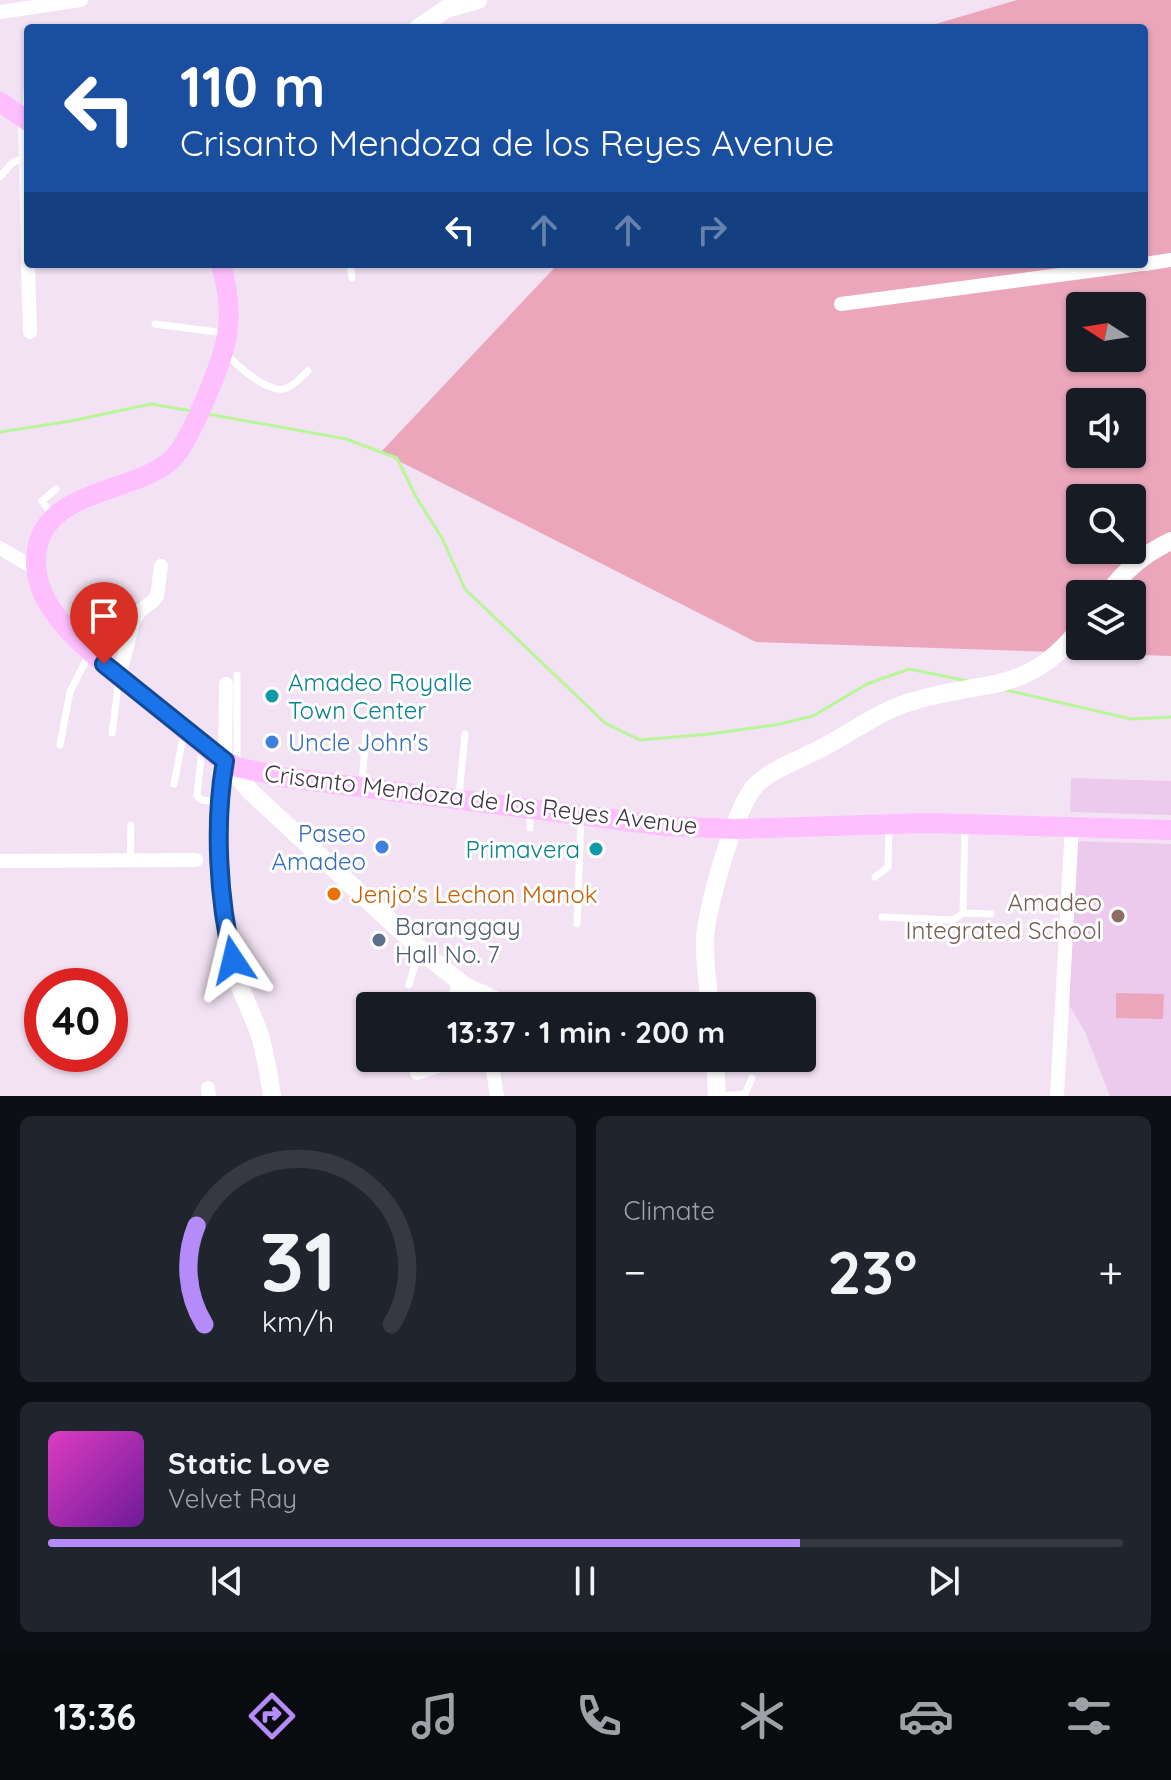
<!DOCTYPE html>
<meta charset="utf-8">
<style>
body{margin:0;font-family:Quicksand,sans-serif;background:#20242c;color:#f1f3f6;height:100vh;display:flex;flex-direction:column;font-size:30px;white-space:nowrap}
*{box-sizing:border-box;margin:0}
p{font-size:26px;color:#9ea1a6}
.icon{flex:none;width:44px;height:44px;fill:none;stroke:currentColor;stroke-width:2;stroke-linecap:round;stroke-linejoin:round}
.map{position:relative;height:1096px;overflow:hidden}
.drawer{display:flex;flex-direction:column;gap:20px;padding:20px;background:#0d0f14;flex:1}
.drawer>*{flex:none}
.guide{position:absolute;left:24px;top:24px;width:1124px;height:244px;border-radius:8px;box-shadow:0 2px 6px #0004;background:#1a4fa0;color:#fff;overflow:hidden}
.needle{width:52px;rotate:282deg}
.fabs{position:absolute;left:1066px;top:292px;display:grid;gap:16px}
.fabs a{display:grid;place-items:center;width:80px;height:80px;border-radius:8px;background:#171b24;box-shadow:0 2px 6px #0004;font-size:40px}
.speed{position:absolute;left:24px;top:968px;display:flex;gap:16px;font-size:40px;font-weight:700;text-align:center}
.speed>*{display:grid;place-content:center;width:104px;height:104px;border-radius:50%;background:#171b24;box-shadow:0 2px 6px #0004;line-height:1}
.speed .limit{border:12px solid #d22;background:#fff;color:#111}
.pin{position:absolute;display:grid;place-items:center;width:68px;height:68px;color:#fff;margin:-82px -34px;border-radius:50% 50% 50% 0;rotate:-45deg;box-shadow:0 0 8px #0007}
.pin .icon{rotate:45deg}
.me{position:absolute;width:88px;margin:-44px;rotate:350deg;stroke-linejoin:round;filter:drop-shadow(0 0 6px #0008)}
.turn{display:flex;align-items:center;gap:28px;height:168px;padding:0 24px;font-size:36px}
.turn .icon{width:104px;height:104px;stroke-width:2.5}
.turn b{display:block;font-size:56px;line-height:68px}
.lanes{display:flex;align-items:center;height:76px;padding:0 24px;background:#0003;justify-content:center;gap:40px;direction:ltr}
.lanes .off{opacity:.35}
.big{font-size:60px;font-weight:700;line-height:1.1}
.drawer .card{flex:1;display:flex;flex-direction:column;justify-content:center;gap:12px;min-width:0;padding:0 28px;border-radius:12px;background:#20242c}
.drawer .dial{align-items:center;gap:0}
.dial svg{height:208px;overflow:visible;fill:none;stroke:#363941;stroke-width:7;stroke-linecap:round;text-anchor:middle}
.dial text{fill:#f1f3f6;stroke:none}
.song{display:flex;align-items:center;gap:24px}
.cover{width:96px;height:96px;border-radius:12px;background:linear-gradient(135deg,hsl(310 70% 55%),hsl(280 70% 35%))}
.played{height:8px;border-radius:4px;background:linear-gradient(90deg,#b58bfa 70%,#363941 70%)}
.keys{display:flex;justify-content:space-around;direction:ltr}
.heat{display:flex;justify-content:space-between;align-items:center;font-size:44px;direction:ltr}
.drawer .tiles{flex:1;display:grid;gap:20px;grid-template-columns:1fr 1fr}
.card:last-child{grid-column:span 2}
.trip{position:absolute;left:356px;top:992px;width:460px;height:80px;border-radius:8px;background:#171b24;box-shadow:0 2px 6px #0004;font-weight:700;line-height:80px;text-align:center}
.tabs{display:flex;height:128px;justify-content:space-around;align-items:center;background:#090b0e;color:#9ea1a6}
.tabs .icon{width:56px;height:56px}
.tabs .active{color:#b58bfa}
.tabs b{font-size:36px;color:#f1f3f6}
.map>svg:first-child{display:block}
.education{fill:#eccaed}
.green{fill:#eba6bb;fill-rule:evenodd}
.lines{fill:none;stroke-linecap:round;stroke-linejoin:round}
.stream{stroke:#b8f697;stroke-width:3}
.service{stroke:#fff;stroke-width:7}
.minor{stroke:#fff;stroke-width:14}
.tertiary{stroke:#fff;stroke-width:18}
.secondary{stroke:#ffbfff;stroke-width:20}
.route-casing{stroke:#114b97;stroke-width:20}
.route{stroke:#1a73e8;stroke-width:14}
.culture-dot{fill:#0f9aa8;stroke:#fff;stroke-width:3}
.shop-dot{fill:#3f7fe0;stroke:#fff;stroke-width:3}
.food-dot{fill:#e8710a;stroke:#fff;stroke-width:3}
.education-dot{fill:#8d6e63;stroke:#fff;stroke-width:3}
.service-dot{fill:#5c6f8a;stroke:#fff;stroke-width:3}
.labels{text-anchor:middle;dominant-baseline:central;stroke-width:6;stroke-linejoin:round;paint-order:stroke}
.culture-label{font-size:24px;fill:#0d838f;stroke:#fff;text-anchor:start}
.shop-label{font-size:24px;fill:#366cbe;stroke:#fff;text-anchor:start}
.street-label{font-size:24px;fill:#423244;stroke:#fff}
.food-label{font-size:24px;fill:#c56008;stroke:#fff;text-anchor:start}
.education-label{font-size:24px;fill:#785e54;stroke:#fff;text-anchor:end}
.service-label{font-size:24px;fill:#4e5e75;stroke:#fff;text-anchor:start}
</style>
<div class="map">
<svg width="1171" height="1096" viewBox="0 0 1171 1096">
<rect width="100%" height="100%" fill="#f2e2f3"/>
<path class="education" d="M 1071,778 L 1171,781 L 1171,815 L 1070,812 Z
M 1070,841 L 1171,844 L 1171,1096 L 1110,1096 L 1085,1032 L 1059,988 Z"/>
<path class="green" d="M 1017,0 L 1171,0 L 1171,656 L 756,642 L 381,452 L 558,264 L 1144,264 L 1144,28 L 922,28 ZM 1080,306 L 1132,306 L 1132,358 L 1080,358 ZM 1080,402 L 1132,402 L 1132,454 L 1080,454 ZM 1080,498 L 1132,498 L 1132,550 L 1080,550 ZM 1080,594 L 1132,594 L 1132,646 L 1080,646 Z
M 1116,993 L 1164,994 L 1163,1019 L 1116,1018 Z"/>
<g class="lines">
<path class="stream" d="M 208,414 L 346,439 L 397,458 L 416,497 L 442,538 L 465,589 L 605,723 L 640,740 L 709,734 L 775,725 L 813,716 L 867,684 L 909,669 L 968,681
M 0,432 L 71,421 L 151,404 L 192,411
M 1006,690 L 1131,719 L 1171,717"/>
<path class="service" d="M 25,116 L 28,79
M 0,177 L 12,163 L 25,157
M 350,264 L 352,278
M 155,324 L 225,333
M 226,352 C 235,365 271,396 287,388 C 295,385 302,376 308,371
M 52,515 L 42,501 L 56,489
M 237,675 L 237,765
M 112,733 L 119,680
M 60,745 L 70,692 L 89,654
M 202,747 L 197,796 L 202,800 L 220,802
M 174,784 L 184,732
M 362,784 L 366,733
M 459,796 L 465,734
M 530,828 L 530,811
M 130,861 L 131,825
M 875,877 L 888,867 L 889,826
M 963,913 L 965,826
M 882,917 L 953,920 L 963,913 L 991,914
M 577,924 L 581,817
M 409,985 L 419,951
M 719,1096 L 745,1094 L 752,1078"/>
<path class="minor" d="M 0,12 L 81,0
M 25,119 L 28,259
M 28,264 L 30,332
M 1144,264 L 1171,260
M 841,304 L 1142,264
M 0,548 L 36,569
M 119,676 L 133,623 L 140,611 L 153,601 L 157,596 L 161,566
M 225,761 L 226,684
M 0,861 L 196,860
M 454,1006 L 459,981
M 491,1058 L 497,1096
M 417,1073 L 441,1065 L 445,1058
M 208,1088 L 209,1096
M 1057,1096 L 1072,826"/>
<path class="tertiary" d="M 418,28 L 446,9 L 478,0
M 1107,594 C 1125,570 1144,554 1171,541
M 225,761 C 214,826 218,911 236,974 C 242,995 253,1015 260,1036 C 266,1056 269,1076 272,1096
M 225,762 L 251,792 L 430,958 L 465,986 L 508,1006
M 710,1006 C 708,984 704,961 705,939 C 706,909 736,803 757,784 C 776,766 808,757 831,743 C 856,729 880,712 907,703 C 980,678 1025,699 1080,628
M 715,1058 L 717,1096"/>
<path class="secondary" d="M 0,102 L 28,121
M 221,264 C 227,286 231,314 227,336 C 222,362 189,447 169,462 C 128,495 37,490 36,560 C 36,578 42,596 53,611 C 70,636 95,656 118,675 C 150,702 184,728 216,756 L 237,767 L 281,777 L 666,826 L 735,829 L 927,823 L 1171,830"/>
</g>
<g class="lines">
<g class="route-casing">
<path id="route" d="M 104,664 L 225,761 C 214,822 218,900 233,960"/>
</g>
<use href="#route" class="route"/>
</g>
<g class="culture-dot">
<circle cx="272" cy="696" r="8"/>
<circle cx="596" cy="849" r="8"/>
</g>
<g class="shop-dot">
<circle cx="272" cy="742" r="8"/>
<circle cx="382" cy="847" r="8"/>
</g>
<circle class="food-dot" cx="334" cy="894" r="8"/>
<circle class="education-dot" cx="1118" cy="916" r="8"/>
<circle class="service-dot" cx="379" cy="940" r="8"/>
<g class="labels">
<g class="culture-label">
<text x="288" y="682">Amadeo Royalle<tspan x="288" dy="28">Town Center</tspan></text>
<text x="580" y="849" text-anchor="end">Primavera</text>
</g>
<g class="shop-label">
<text x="288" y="742">Uncle John's</text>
<text x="366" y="833" text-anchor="end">Paseo<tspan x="366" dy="28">Amadeo</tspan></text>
</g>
<g class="street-label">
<text transform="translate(481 799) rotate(7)">Crisanto Mendoza de los Reyes Avenue</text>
</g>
<g class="food-label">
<text x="350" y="894">Jenjo's Lechon Manok</text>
</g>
<g class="education-label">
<text x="1102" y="902">Amadeo<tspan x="1102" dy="28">Integrated School</tspan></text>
</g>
<g class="service-label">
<text x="395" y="926">Baranggay<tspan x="395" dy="28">Hall No. 7</tspan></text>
</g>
</g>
</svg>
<div class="fabs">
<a><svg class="needle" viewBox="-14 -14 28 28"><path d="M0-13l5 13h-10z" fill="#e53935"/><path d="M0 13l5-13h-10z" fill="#9ea1a6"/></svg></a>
<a><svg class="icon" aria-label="sound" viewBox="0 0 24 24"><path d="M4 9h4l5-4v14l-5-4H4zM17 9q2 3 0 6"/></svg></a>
<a><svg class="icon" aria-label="search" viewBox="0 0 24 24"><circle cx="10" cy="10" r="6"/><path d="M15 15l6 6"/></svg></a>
<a><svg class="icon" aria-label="layers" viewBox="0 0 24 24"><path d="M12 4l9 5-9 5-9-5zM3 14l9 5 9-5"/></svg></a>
</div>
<div class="speed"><div class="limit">40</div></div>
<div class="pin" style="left:104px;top:664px;background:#d93025"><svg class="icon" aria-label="arrive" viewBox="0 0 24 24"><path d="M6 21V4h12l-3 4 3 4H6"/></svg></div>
<svg class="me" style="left:233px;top:960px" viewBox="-20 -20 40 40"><path d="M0-17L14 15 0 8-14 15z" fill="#1a73e8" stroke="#fff" stroke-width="4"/></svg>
<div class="trip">13:37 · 1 min · 200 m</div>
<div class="guide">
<div class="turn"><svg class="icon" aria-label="left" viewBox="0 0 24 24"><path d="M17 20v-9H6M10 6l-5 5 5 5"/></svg><div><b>110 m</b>Crisanto Mendoza de los Reyes Avenue</div></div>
<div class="lanes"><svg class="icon" aria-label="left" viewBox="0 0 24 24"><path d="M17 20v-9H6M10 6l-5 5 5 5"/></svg><svg class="icon off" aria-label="ahead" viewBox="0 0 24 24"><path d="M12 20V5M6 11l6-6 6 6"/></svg><svg class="icon off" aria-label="ahead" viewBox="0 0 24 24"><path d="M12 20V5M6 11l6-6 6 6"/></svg><svg class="icon off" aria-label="right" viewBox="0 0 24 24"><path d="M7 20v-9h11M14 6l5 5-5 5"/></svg></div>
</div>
</div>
<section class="drawer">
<div class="tiles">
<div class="card dial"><svg viewBox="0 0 100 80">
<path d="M14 69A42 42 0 1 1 86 69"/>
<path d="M14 69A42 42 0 0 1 11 31" stroke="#b58bfa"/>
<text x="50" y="56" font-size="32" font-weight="700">31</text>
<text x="50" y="72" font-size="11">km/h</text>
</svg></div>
<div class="card"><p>Climate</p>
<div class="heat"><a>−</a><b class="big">23°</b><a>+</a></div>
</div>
<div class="card">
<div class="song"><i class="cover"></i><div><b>Static Love</b><p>Velvet Ray</p></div></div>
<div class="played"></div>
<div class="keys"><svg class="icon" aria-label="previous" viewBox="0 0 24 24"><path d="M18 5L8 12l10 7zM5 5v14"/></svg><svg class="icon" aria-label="pause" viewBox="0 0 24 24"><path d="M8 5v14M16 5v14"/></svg><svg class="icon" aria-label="next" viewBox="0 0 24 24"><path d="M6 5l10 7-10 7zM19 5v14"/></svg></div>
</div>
</div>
</section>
<nav class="tabs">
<b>13:36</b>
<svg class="icon active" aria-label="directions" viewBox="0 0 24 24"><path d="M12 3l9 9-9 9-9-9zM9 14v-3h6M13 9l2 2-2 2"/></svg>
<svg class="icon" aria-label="music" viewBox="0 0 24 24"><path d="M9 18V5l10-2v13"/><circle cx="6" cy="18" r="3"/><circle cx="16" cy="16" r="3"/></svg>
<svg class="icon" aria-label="phone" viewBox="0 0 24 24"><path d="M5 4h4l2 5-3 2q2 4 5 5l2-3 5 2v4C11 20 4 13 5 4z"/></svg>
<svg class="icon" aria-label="climate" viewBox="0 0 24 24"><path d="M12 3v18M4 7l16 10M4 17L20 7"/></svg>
<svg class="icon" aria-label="car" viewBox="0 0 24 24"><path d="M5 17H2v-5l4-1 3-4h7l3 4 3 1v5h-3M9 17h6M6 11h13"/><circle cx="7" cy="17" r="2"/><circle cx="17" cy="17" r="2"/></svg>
<svg class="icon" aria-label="filters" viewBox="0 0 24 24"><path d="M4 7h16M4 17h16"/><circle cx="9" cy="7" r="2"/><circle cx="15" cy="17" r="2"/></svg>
</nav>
